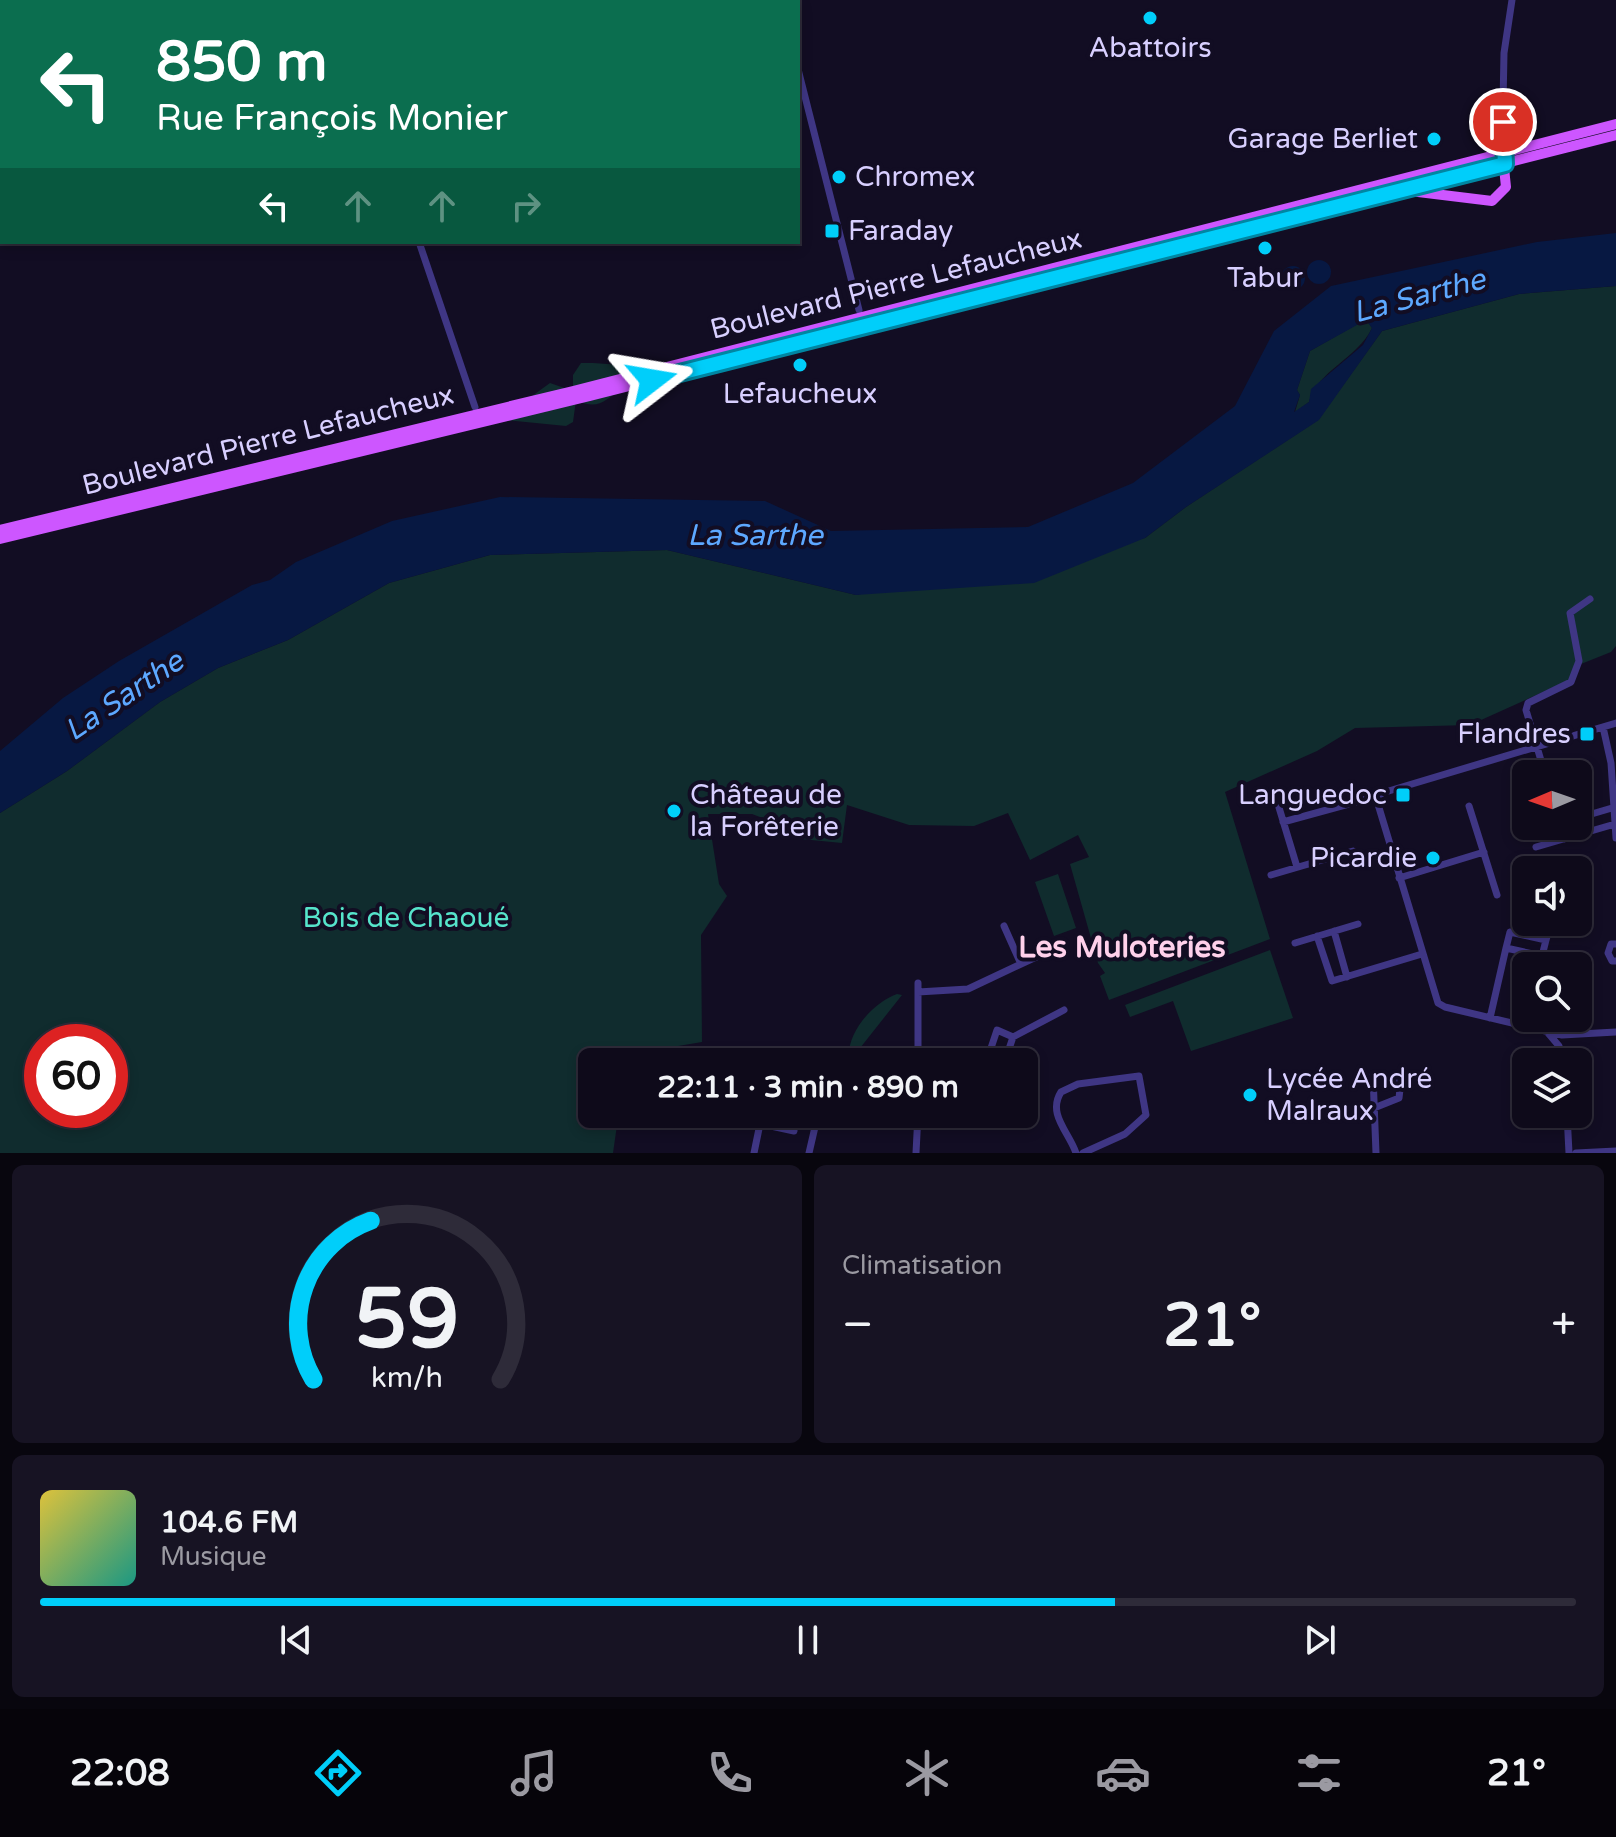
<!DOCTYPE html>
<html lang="fr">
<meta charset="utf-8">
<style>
body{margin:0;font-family:"Varela Round",sans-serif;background:#171323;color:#f1f3f6;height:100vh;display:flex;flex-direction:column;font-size:30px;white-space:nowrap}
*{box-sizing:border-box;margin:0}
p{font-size:26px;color:#9b9aa2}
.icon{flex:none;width:44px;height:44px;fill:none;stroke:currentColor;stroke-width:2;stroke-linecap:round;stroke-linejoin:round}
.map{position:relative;height:1153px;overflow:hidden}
.details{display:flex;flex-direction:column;gap:12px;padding:12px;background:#08060e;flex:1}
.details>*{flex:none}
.hud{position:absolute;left:0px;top:0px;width:800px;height:244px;box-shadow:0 4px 12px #0003,0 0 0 2px #2e2b39;background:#0b6e4f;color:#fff;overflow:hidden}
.needle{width:52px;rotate:268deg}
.tools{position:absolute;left:1512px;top:760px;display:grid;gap:16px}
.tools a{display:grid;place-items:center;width:80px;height:80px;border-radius:12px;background:#0e0a1a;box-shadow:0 4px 12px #0003,0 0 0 2px #2e2b39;font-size:40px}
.speed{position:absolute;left:24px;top:1024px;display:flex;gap:16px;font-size:40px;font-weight:700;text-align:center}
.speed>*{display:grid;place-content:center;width:104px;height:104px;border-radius:50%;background:#0e0a1a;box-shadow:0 4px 12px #0003,0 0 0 2px #2e2b39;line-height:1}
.speed .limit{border:12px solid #d22;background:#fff;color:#111}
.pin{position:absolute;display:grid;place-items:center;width:68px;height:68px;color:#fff;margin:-34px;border:4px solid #fff;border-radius:50%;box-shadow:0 2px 8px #0007}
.me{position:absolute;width:88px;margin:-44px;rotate:76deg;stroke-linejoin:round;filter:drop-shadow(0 0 6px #0008)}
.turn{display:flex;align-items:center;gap:28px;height:168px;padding:0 24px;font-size:36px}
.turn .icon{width:104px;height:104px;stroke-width:2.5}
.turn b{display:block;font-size:56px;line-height:68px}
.lanes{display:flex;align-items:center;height:76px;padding:0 24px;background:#0003;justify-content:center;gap:40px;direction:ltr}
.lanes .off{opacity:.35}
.big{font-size:60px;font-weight:800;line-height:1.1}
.details .card{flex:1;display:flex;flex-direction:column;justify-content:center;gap:12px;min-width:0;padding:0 28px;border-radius:12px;background:#171323}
.details .dial{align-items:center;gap:0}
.dial svg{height:208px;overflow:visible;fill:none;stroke:#2e2b39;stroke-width:7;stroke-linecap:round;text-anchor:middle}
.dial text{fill:#f1f3f6;stroke:none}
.song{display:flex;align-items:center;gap:24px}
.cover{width:96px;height:96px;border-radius:12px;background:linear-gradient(135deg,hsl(50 70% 55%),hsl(170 70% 35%))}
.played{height:8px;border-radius:4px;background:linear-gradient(90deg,#00cefa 70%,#2e2b39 70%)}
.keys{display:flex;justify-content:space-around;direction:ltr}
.heat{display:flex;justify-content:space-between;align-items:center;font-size:44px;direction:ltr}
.details .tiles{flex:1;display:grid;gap:12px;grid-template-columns:1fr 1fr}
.card:last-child{grid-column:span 2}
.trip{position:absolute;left:578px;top:1048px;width:460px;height:80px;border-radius:12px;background:#0e0a1a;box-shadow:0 4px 12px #0003,0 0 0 2px #2e2b39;font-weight:800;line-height:80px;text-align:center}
.menu{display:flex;height:128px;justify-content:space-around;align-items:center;background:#06040a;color:#9b9aa2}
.menu .icon{width:56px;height:56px}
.menu .selected{color:#00cefa}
.menu b{font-size:36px;color:#f1f3f6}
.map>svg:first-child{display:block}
.green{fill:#102c2e;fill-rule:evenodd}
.water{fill:#071842;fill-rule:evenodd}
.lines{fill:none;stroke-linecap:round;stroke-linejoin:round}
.street{stroke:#3f3684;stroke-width:7}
.primary{stroke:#cd56ff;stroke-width:10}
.route-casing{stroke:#0086a2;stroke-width:20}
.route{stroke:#00cefa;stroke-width:14}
.poi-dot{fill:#00cefa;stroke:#120d23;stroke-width:3}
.labels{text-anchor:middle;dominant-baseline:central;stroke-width:8;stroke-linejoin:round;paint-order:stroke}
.poi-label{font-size:28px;fill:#d8cfff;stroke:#120d23;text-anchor:end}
.street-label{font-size:28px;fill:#d8cfff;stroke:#120d23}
.park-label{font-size:28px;fill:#56e4cb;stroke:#120d23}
.water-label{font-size:30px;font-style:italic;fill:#5da8ff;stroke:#120d23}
.neighbourhood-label{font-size:30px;font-weight:bold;fill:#ffd1eb;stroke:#120d23}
</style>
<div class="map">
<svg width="1616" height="1153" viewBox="0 0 1616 1153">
<rect width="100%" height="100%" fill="#120d23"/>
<path class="green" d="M 1616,286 L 1616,646 L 1611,652 L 1581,664 L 1576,677 L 1470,725 L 1355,728 L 1317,751 L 1225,792 L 1270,939 L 1109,1000 L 1100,976 L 1105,973 L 1098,963 L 1070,864 L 1089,857 L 1078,835 L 1030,860 L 1008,813 L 974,826 L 909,825 L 847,805 L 842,843 L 801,839 L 787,827 L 752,814 L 708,814 L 719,884 L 727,896 L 701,935 L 702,1042 L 678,1046 L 666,1062 L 592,1062 L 592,1114 L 662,1114 L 661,1123 L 617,1125 L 613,1153 L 0,1153 L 0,813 L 67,771 L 160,702 L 218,668 L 288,640 L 389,583 L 490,555 L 667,550 L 856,595 L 1145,538 L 1186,507 L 1318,420 L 1382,331 L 1519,294 ZM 42,1042 L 110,1042 L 110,1110 L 42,1110 Z
M 1366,319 L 1372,328 C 1358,358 1317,371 1309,402 L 1295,412 L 1300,395 L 1297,390 L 1310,351 Z
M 581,363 L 593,363 L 663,368 L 521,404 L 550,383 L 573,391 L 573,375 Z
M 621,388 C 605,402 597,410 576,400 L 573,422 L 566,426 L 495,419 Z
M 1058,874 L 1076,928 L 1054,936 L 1035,882 Z
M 1270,950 L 1293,1018 L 1191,1051 L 1173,1001 L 1130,1017 L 1125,1005 Z
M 897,994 L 902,995 L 849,1062 C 845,1034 872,1003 897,994 Z"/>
<path class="water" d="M 1616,233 L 1616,286 L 1519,294 L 1382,331 L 1319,420 L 1186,507 L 1145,538 L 1034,583 L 856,595 L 667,550 L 490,555 L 389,583 L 288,640 L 218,668 L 160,702 L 67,771 L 0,813 L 0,751 L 63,698 L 119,661 L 252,585 L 270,580 L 296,562 L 392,521 L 500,497 L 765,501 L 831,531 L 1028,527 L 1133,483 L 1235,406 L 1274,331 L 1331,286 L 1537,242 ZM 1366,320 L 1372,328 L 1363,345 L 1311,389 L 1309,402 L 1294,412 L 1300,395 L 1297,390 L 1310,351 Z
M1307 272a12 12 0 1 1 24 0a12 12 0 1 1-24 0Z
M1281 278a12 12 0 1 1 24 0a12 12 0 1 1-24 0Z"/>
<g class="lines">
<path class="street" d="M 336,0 L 337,2
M 780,0 L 781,2
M 798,69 L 859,310
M 1502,154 L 1504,53 L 1512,0
M 419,242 L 475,407
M 1616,723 L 1382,793 L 1377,801 L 1438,1003 L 1445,1007 L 1562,1035 L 1616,1032
M 1603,727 L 1611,763 L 1616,838
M 1545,774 L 1526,710 L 1528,703 L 1571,682 L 1579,661 L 1570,613 L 1590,599
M 1274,791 L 1297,867
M 1469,806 L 1497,895
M 1578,818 L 1612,808
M 1283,822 L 1378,796
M 1561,826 L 1564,839
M 1536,847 L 1615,824
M 1271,875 L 1353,851
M 1399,878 L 1484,852
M 1334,931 L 1347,977
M 1317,936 L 1332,981 L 1422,954
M 1546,940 L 1551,922
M 1295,943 L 1358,924
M 1616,944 L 1611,944 L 1608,953 L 1612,961 L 1616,961
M 1021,964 L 1047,952
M 918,983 L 918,1062
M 918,992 L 968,989 L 1021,964 L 1004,926
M 1490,1018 L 1506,948 L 1542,956 L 1546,940 L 1510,932 L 1506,948
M 1548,1033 L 1559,1046 L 1563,1062
M 1013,1037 L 1064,1010
M 726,1062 L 734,1058 L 738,1062
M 893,1062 L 959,1060 L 991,1048 L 997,1030 L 1013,1037 L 1007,1055 L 991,1048
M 1024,1102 L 1027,1101
M 1374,1108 L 1399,1098 L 1400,1089 L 1395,1080 L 1373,1075 L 1376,1153
M 1567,1114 L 1569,1153
M 728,1117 L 794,1131
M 918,1121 L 973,1119 L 994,1114
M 754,1153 L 762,1114
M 809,1153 L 818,1114
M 916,1153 L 918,1114
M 1076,1153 C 1069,1132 1047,1114 1061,1092 L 1078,1084 L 1139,1076 L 1146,1115 L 1125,1134 L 1083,1153
M 1576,1153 L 1616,1151"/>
<path class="primary" d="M 1410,191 L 1492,201 L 1506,187 L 1503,158
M 0,530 L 573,391 L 1616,124
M 0,539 L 590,396 L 1616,135"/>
</g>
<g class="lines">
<g class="route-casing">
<path id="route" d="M 652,380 L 1505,164 L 1503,122"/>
</g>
<use href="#route" class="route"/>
</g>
<g class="poi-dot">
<circle cx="1150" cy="18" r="8"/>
<circle cx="1434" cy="139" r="8"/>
<circle cx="839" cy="177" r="8"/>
<rect x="824" y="223" width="16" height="16" rx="4"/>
<circle cx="1265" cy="248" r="8"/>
<circle cx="800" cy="365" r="8"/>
<rect x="1579" y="726" width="16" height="16" rx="4"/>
<rect x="1395" y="787" width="16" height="16" rx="4"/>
<circle cx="674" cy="811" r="8"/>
<circle cx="1433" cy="858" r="8"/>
<circle cx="1250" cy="1095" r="8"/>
</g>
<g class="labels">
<g class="poi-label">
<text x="1150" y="48" text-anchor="middle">Abattoirs</text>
<text x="1418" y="139">Garage Berliet</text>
<text x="855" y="177" text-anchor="start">Chromex</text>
<text x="848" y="231" text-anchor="start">Faraday</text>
<text x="1265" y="278" text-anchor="middle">Tabur</text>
<text x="800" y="394" text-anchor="middle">Lefaucheux</text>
<text x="1571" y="734">Flandres</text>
<text x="690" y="795" text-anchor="start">Château de<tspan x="690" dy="32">la Forêterie</tspan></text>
<text x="1387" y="795">Languedoc</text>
<text x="1417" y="858">Picardie</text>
<text x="1266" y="1079" text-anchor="start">Lycée André<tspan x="1266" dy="32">Malraux</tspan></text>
</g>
<g class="street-label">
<text transform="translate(896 284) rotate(-14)">Boulevard Pierre Lefaucheux</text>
<text transform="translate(268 440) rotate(-14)">Boulevard Pierre Lefaucheux</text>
</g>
<g class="park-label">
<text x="406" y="918">Bois de Chaoué</text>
</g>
<g class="water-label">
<text transform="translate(1419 296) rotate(-15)">La Sarthe</text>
<text x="755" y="535">La Sarthe</text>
<text transform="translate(124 696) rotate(-34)">La Sarthe</text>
</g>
<g class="neighbourhood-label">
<text x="1122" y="947">Les Muloteries</text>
</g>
</g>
</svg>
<div class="tools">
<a><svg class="needle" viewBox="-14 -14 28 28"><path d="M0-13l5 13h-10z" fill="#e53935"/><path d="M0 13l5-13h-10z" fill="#9b9aa2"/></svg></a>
<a><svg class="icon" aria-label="sound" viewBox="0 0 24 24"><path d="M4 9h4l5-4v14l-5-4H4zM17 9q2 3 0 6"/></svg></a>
<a><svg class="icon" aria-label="search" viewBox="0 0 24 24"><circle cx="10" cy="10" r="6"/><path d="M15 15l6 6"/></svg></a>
<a><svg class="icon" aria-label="layers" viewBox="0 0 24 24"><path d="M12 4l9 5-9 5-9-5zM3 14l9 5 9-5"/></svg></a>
</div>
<div class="speed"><div class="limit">60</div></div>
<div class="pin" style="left:1503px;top:122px;background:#d93025"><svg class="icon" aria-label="arrive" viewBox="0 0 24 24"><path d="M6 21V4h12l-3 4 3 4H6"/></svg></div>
<svg class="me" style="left:652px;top:380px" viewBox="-20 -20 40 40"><path d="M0-17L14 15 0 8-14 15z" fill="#00cefa" stroke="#fff" stroke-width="4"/></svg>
<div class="trip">22:11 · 3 min · 890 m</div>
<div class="hud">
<div class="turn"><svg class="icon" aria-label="left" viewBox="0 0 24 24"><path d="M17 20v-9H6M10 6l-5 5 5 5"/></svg><div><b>850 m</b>Rue François Monier</div></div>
<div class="lanes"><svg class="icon" aria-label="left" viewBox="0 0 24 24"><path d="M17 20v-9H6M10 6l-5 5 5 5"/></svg><svg class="icon off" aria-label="ahead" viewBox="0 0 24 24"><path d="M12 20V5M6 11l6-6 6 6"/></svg><svg class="icon off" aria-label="ahead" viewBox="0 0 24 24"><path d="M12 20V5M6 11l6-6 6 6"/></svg><svg class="icon off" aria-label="right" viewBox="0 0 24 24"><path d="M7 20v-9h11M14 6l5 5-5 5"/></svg></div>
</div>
</div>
<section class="details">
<div class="tiles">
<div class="card dial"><svg viewBox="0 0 100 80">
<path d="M14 69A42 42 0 1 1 86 69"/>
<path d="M14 69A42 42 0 0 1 36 8" stroke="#00cefa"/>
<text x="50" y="56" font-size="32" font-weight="700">59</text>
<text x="50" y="72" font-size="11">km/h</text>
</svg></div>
<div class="card"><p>Climatisation</p>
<div class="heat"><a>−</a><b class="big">21°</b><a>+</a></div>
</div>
<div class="card">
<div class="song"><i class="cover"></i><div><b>104.6 FM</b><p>Musique</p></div></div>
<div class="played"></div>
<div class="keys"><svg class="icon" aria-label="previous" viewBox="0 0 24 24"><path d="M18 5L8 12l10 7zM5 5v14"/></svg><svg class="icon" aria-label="pause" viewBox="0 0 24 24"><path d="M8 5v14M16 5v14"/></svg><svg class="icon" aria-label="next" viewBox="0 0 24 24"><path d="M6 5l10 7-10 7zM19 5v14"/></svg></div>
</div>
</div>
</section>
<nav class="menu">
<b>22:08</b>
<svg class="icon selected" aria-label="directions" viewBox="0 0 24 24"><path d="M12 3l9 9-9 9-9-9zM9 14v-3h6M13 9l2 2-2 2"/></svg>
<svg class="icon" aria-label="music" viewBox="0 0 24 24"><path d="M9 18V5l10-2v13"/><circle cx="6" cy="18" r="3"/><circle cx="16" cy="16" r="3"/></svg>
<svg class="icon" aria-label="phone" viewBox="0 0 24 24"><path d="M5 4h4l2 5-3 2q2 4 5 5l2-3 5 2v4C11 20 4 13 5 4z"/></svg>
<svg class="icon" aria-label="climate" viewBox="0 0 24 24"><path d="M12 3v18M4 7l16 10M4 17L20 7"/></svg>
<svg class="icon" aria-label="car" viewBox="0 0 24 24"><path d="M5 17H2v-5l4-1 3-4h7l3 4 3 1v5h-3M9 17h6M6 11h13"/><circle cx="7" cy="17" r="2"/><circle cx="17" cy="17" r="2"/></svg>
<svg class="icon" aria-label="filters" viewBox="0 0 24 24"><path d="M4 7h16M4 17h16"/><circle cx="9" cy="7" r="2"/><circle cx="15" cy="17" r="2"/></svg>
<b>21°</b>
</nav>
